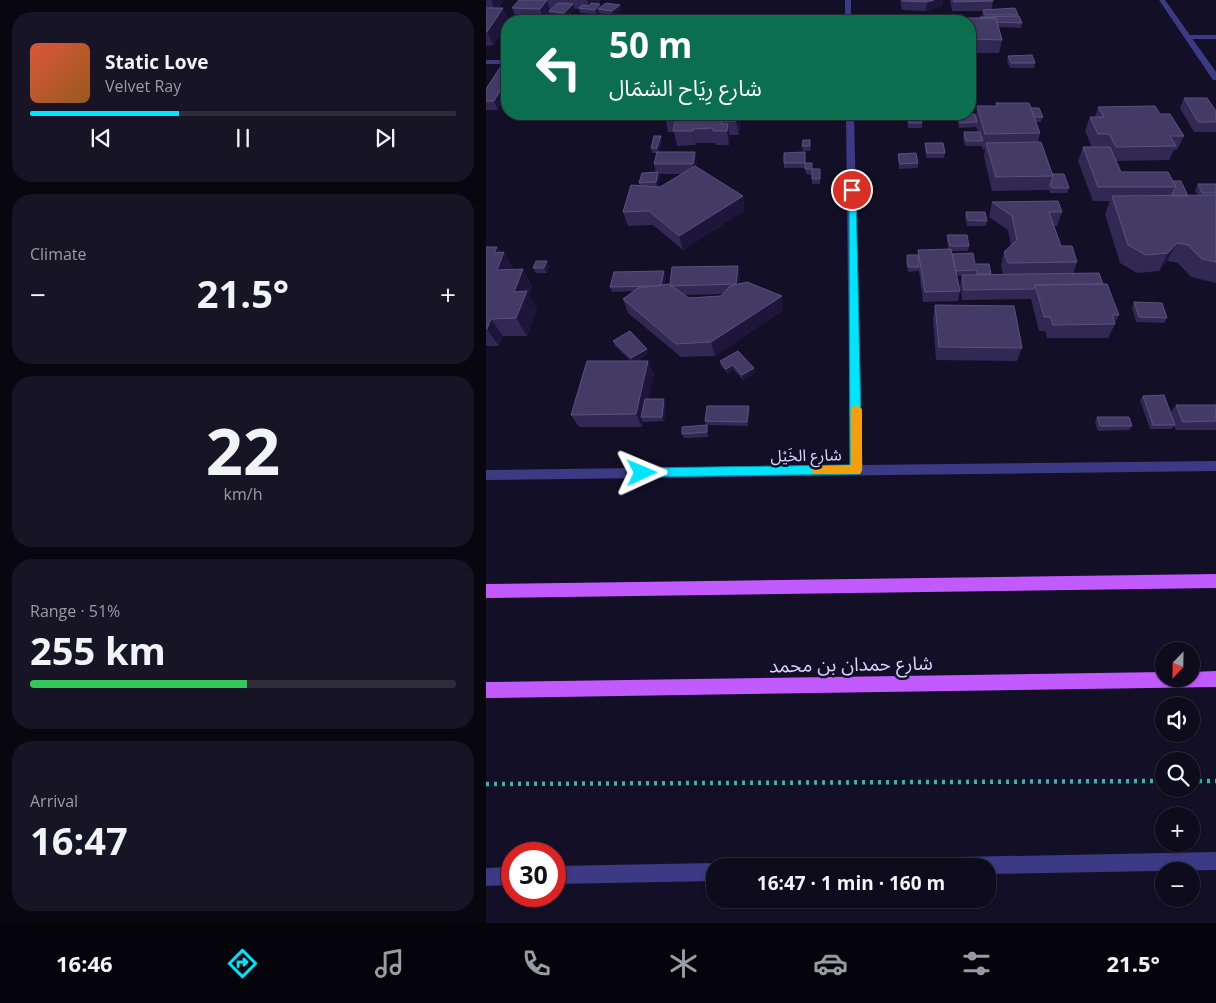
<!DOCTYPE html>
<meta charset="utf-8">
<style>
body{margin:0;font-family:"Open Sans","Noto Sans Arabic",sans-serif;background:#171425;color:#f1f3f6;height:100vh;display:flex;flex-direction:column;font-size:19px;white-space:nowrap}
*{box-sizing:border-box;margin:0}
p{font-size:16px;color:#9b9ba3}
.icon{flex:none;width:28px;height:28px;fill:none;stroke:currentColor;stroke-width:2;stroke-linecap:round;stroke-linejoin:round}
.map{position:relative;flex:1;overflow:hidden}
.drawer{display:flex;flex-direction:column;gap:12px;padding:12px;background:#08060f;width:486px}
.drawer>*{flex:none}
.banner{position:absolute;left:15px;top:15px;width:475px;height:105px;border-radius:20px;box-shadow:0 1px 4px #0004,0 0 0 1px #2e2b3b;background:#0b6e4f;color:#fff;overflow:hidden}
.needle{width:32px;rotate:202deg}
.fabs{position:absolute;left:669px;top:642px;display:grid;gap:10px}
.fabs a{display:grid;place-items:center;width:45px;height:45px;border-radius:50%;background:#0e0b1c;box-shadow:0 1px 4px #0004,0 0 0 1px #2e2b3b;font-size:25px}
.speed{position:absolute;left:15px;top:842px;display:flex;gap:10px;font-size:25px;font-weight:700;text-align:center}
.speed>*{display:grid;place-content:center;width:65px;height:65px;border-radius:50%;background:#0e0b1c;box-shadow:0 1px 4px #0004,0 0 0 1px #2e2b3b;line-height:1}
.speed .limit{border:8px solid #d22;background:#fff;color:#111}
.pin{position:absolute;display:grid;place-items:center;width:42px;height:42px;color:#fff;margin:-21px;border:2px solid #fff;border-radius:50%;box-shadow:0 1px 5px #0007}
.me{position:absolute;width:55px;margin:-28px;rotate:89deg;stroke-linejoin:round;filter:drop-shadow(0 0 4px #0008)}
.turn{display:flex;align-items:center;gap:18px;height:105px;padding:0 25px;font-size:22px}
.turn .icon{width:65px;height:65px;stroke-width:2.5}
.turn b{display:block;font-size:35px;line-height:42px}
.big{font-size:38px;font-weight:700;line-height:1.1}
.drawer .tile{flex:1;display:flex;flex-direction:column;justify-content:center;gap:8px;min-width:0;padding:0 18px;border-radius:20px;background:#171425}
.drawer .dial{align-items:center;gap:0}
.dial b{font-size:65px;line-height:1}
.song{display:flex;align-items:center;gap:15px}
.cover{width:60px;height:60px;border-radius:8px;background:linear-gradient(135deg,hsl(10 70% 55%),hsl(30 70% 35%))}
.played{height:5px;border-radius:2px;background:linear-gradient(90deg,#00e5ff 35%,#2e2b3b 35%)}
.keys{display:flex;justify-content:space-around;direction:ltr}
.heat{display:flex;justify-content:space-between;align-items:center;font-size:28px;direction:ltr}
.charge{height:8px;border-radius:4px;background:linear-gradient(90deg,#34c759 51%,#2e2b3b 0)}
.trip{position:absolute;left:220px;top:858px;width:290px;height:50px;border-radius:20px;background:#0e0b1c;box-shadow:0 1px 4px #0004,0 0 0 1px #2e2b3b;font-weight:700;line-height:50px;text-align:center}
.menu{display:flex;height:80px;justify-content:space-around;align-items:center;background:#06040b;color:#9b9ba3}
.menu .icon{width:35px;height:35px}
.menu .selected{color:#00e5ff}
.menu b{font-size:22px;color:#f1f3f6}
main{display:flex;flex:1;min-height:0}
.map>svg:first-child{display:block}
.lines{fill:none;stroke-linecap:round;stroke-linejoin:round}
.path{stroke:#2fb8b0;stroke-width:4.5;stroke-dasharray:3 5;stroke-linecap:butt}
.service{fill:#3d3a85;fill-rule:evenodd}
.minor{fill:#3d3a85;fill-rule:evenodd}
.primary{fill:#c25bff;fill-rule:evenodd}
.wall{fill:#312854;fill-rule:evenodd}
.shaded-wall{fill:#1d163a}
.building{fill:#433a66;stroke:#5a527e}
.route{fill:#00e5ff;stroke:#0095a6}
.slow{fill:#f59e0b}
.labels{text-anchor:middle;dominant-baseline:central;stroke-width:5;stroke-linejoin:round;paint-order:stroke}
.street-label{font-size:16px;fill:#d9d4ff;stroke:#130f26}
.near-street-label{font-size:19px;fill:#d9d4ff;stroke:#130f26}
</style>
<main>
<section class="drawer">
<div class="tile">
<div class="song"><i class="cover"></i><div><b>Static Love</b><p>Velvet Ray</p></div></div>
<div class="played"></div>
<div class="keys"><svg class="icon" aria-label="previous" viewBox="0 0 24 24"><path d="M18 5L8 12l10 7zM5 5v14"/></svg><svg class="icon" aria-label="pause" viewBox="0 0 24 24"><path d="M8 5v14M16 5v14"/></svg><svg class="icon" aria-label="next" viewBox="0 0 24 24"><path d="M6 5l10 7-10 7zM19 5v14"/></svg></div>
</div>
<div class="tile"><p>Climate</p>
<div class="heat"><a>−</a><b class="big">21.5°</b><a>+</a></div>
</div>
<div class="tile dial"><b>22</b><p>km/h</p></div>
<div class="tile"><p>Range · 51%</p><b class="big">255 km</b><div class="charge"></div></div>
<div class="tile"><p>Arrival</p><b class="big">16:47</b></div>
</section>
<div class="map">
<svg width="730" height="923" viewBox="0 0 730 923">
<rect width="100%" height="100%" fill="#130f26"/>
<g class="lines">
<path class="path" d="M 705,781 L 730,781
M 0,784 L 678,781"/>
<path class="service" d="M 730,35 L 730,39 L 702,39 L 699,37 L 702,35 Z"/>
<path class="minor" d="M 359,0 L 365,0 L 365,21 L 359,21 Z
M 673,0 L 679,0 L 730,72 L 730,80 L 727,80 Z
M 0,60 L 21,60 L 21,64 L 0,64 Z
M 360,114 L 368,114 L 376,465 L 730,461 L 730,471 L 0,480 L 0,470 L 364,465 Z
M 730,852 L 730,870 L 501,874 L 501,866 L 464,866 L 467,860 L 473,857 Z
M 229,863 L 236,866 L 229,866 L 229,881 L 69,884 L 69,866 Z
M 26,867 L 26,885 L 0,886 L 0,868 Z"/>
<path class="primary" d="M 730,574 L 730,588 L 0,598 L 0,584 Z
M 730,671 L 730,687 L 0,698 L 0,682 L 678,672 L 678,679 L 705,679 L 705,672 Z"/>
</g>
<path class="wall" d="M 0,0 L 18,0 L 12,8 L 23,21 L 7,45 L 0,46 Z
M 57,0 L 115,0 L 111,4 L 114,4 L 115,6 L 134,5 L 135,10 L 127,16 L 113,13 L 113,12 L 110,14 L 94,13 L 93,9 L 89,9 L 80,17 L 64,16 L 63,12 L 58,18 L 30,18 L 26,8 Z
M 414,0 L 457,0 L 456,6 L 440,11 L 416,10 Z
M 464,0 L 507,0 L 506,9 L 532,15 L 532,16 L 536,23 L 535,28 L 512,27 L 516,40 L 513,53 L 484,53 L 484,21 L 444,21 L 444,16 L 477,18 L 494,18 L 494,17 L 497,17 L 496,14 L 497,11 L 466,11 Z
M 522,56 L 549,63 L 548,68 L 524,68 L 521,61 Z
M 15,66 L 12,110 L 0,110 L 0,89 Z
M 698,98 L 730,111 L 730,132 L 708,132 L 694,108 Z
M 510,103 L 545,108 L 557,117 L 555,122 L 550,122 L 554,133 L 552,142 L 567,174 L 583,188 L 581,193 L 564,193 L 563,190 L 506,191 L 498,157 L 499,149 L 496,149 L 496,146 L 479,146 L 477,138 L 478,132 L 492,132 L 490,127 L 473,128 L 471,119 L 472,114 L 490,116 L 491,106 L 510,106 Z
M 612,107 L 698,136 L 691,150 L 688,150 L 683,160 L 630,161 L 635,172 L 687,181 L 702,196 L 712,196 L 709,190 L 712,184 L 730,184 L 730,283 L 705,277 L 692,263 L 681,261 L 673,271 L 651,273 L 634,263 L 619,214 L 624,201 L 607,201 L 592,161 L 597,147 L 606,147 L 599,131 L 604,117 L 609,117 Z
M 180,114 L 253,114 L 254,121 L 253,135 L 244,135 L 243,145 L 230,145 L 229,143 L 210,143 L 210,145 L 191,146 L 188,132 L 182,132 L 179,118 Z
M 422,114 L 436,123 L 436,128 L 422,128 L 421,119 Z
M 176,141 L 173,152 L 209,152 L 211,162 L 210,166 L 259,210 L 197,250 L 167,225 L 142,226 L 137,212 L 154,186 L 153,183 L 170,172 L 168,164 L 171,153 L 166,153 L 165,148 ZM 173,174 L 196,174 L 174,187 L 171,187 L 174,177 Z
M 439,143 L 459,153 L 458,158 L 440,158 L 439,148 Z
M 325,145 L 324,151 L 317,151 L 316,146 Z
M 319,152 L 319,168 L 298,168 L 298,163 Z
M 412,154 L 432,163 L 432,168 L 413,169 L 412,159 Z
M 319,163 L 326,169 L 334,169 L 334,184 L 326,184 L 326,175 L 320,174 Z
M 506,202 L 576,212 L 571,226 L 568,226 L 575,246 L 591,262 L 587,274 L 617,284 L 633,315 L 629,323 L 629,324 L 622,338 L 561,338 L 559,331 L 553,331 L 545,299 L 476,300 L 474,285 L 476,275 L 471,276 L 474,291 L 472,301 L 437,302 L 433,271 L 422,272 L 420,260 L 421,255 L 432,255 L 432,250 L 462,249 L 461,240 L 461,235 L 483,246 L 482,251 L 466,251 L 466,254 L 489,264 L 505,275 L 517,274 L 515,266 L 518,252 L 525,245 L 522,230 L 503,217 Z
M 480,212 L 501,221 L 500,226 L 481,226 L 479,217 Z
M 0,247 L 11,247 L 15,252 L 28,269 L 37,269 L 46,287 L 43,296 L 51,309 L 41,336 L 17,336 L 13,346 L 0,346 Z
M 64,266 L 61,273 L 50,273 L 47,268 Z
M 254,276 L 253,284 L 297,310 L 229,356 L 195,357 L 142,313 L 137,299 L 148,291 L 126,292 L 124,287 L 180,277 L 178,285 ZM 237,294 L 235,296 L 203,298 L 198,295 Z
M 648,302 L 681,318 L 678,323 L 650,322 L 646,307 Z
M 449,305 L 536,348 L 531,361 L 450,360 L 447,319 Z
M 127,341 L 161,349 L 163,353 L 151,361 L 162,361 L 168,374 L 162,399 L 180,403 L 178,421 L 157,422 L 156,427 L 93,427 L 85,415 L 145,361 L 129,346 Z
M 234,361 L 268,368 L 269,373 L 257,380 L 248,370 L 242,374 L 235,366 Z
M 657,396 L 684,413 L 690,405 L 730,405 L 730,430 L 690,430 L 688,426 L 686,429 L 664,429 L 654,400 Z
M 264,411 L 262,426 L 221,425 L 222,429 L 222,437 L 198,438 L 196,434 L 220,425 L 219,421 Z
M 611,417 L 646,426 L 643,430 L 612,431 L 609,422 Z"/>
<path class="shaded-wall" d="M 5,0 L 18,0 L 9,10 Z
M 61,0 L 64,10 L 58,18 L 54,9 Z
M 101,0 L 115,0 L 105,9 L 104,9 Z
M 448,0 L 457,0 L 456,6 L 440,11 L 441,2 Z
M 87,4 L 89,9 L 80,17 L 78,13 Z
M 114,4 L 116,9 L 112,9 L 113,12 L 110,14 L 109,10 Z
M 134,5 L 135,10 L 127,16 L 126,11 Z
M 17,8 L 23,21 L 21,21 L 21,23 L 7,45 L 1,32 Z
M 21,79 L 21,96 L 12,110 L 8,101 Z
M 251,114 L 253,114 L 254,121 L 253,135 L 250,121 Z
M 242,124 L 244,138 L 243,145 L 241,131 Z
M 207,129 L 210,143 L 210,145 L 207,131 Z
M 175,136 L 176,141 L 173,153 L 171,148 Z
M 209,152 L 211,162 L 209,174 L 207,164 Z
M 172,172 L 174,177 L 171,187 L 170,182 Z
M 257,196 L 259,210 L 197,250 L 193,236 Z
M 691,243 L 681,261 L 673,271 L 682,253 Z
M 11,247 L 17,256 L 18,252 L 29,270 L 11,270 L 8,253 Z
M 61,261 L 64,266 L 61,273 L 58,268 Z
M 252,266 L 254,276 L 252,294 L 250,284 Z
M 37,269 L 46,287 L 43,296 L 51,309 L 41,336 L 30,318 L 28,292 Z
M 178,271 L 180,277 L 176,291 L 175,286 Z
M 296,296 L 297,310 L 229,356 L 225,342 Z
M 5,319 L 17,336 L 13,346 L 1,329 Z
M 161,349 L 163,353 L 147,363 L 145,358 Z
M 162,361 L 168,374 L 158,417 L 155,417 L 157,422 L 156,427 L 150,414 Z
M 247,365 L 248,370 L 242,374 L 240,369 Z
M 268,368 L 269,373 L 257,380 L 256,375 Z
M 178,399 L 180,403 L 178,421 L 176,417 Z
M 263,406 L 264,411 L 262,426 L 261,422 Z
M 221,425 L 222,429 L 222,437 L 221,432 Z"/>
<path class="building" d="M 33,0 L 61,0 L 54,9 L 26,8 Z
M 416,0 L 448,0 L 441,2 L 417,1 Z
M 467,0 L 507,0 L 507,1 L 468,2 Z
M 72,3 L 87,4 L 78,13 L 63,11 Z
M 105,3 L 114,4 L 109,10 L 93,8 L 96,5 L 103,6 Z
M 120,3 L 134,5 L 126,11 L 112,9 Z
M 0,8 L 17,8 L 1,32 L 0,32 Z
M 529,8 L 532,15 L 499,15 L 497,10 Z
M 476,15 L 477,18 L 459,18 L 458,21 L 445,21 L 444,16 Z
M 533,16 L 536,23 L 511,22 L 510,18 L 494,18 L 494,17 Z
M 459,18 L 510,18 L 516,40 L 484,39 L 484,21 L 459,21 Z
M 546,55 L 549,63 L 525,63 L 522,56 Z
M 15,66 L 21,66 L 21,79 L 8,101 L 0,101 L 0,89 Z
M 698,98 L 721,98 L 730,111 L 730,122 L 712,122 Z
M 510,103 L 543,103 L 554,133 L 499,134 L 491,106 L 511,106 Z
M 669,106 L 674,114 L 684,114 L 698,136 L 684,136 L 690,146 L 630,147 L 623,134 L 612,134 L 604,117 L 618,117 L 612,107 Z
M 545,108 L 553,108 L 557,117 L 548,117 Z
M 180,114 L 251,114 L 250,121 L 236,121 L 235,124 L 242,124 L 241,131 L 227,131 L 227,128 L 207,129 L 207,131 L 187,131 L 190,118 L 179,118 Z
M 422,114 L 435,114 L 436,123 L 423,123 Z
M 472,114 L 489,114 L 491,122 L 474,123 Z
M 478,132 L 494,132 L 497,141 L 480,141 Z
M 168,136 L 175,136 L 171,148 L 165,148 Z
M 317,140 L 324,140 L 324,146 L 316,146 Z
M 555,142 L 567,176 L 510,177 L 500,143 Z
M 439,143 L 457,143 L 459,153 L 441,153 Z
M 597,147 L 624,147 L 635,172 L 682,172 L 690,187 L 612,187 Z
M 171,152 L 209,152 L 207,164 L 168,164 Z
M 319,152 L 319,163 L 298,163 L 298,153 Z
M 430,153 L 432,163 L 414,164 L 412,154 Z
M 319,163 L 326,163 L 326,169 L 334,169 L 334,179 L 326,179 L 326,169 L 319,169 Z
M 209,166 L 257,196 L 193,236 L 163,211 L 137,212 L 145,185 L 174,187 Z
M 172,172 L 170,182 L 153,183 L 156,173 Z
M 567,174 L 578,174 L 583,188 L 566,188 L 564,185 L 567,176 Z
M 687,181 L 695,181 L 702,196 L 685,196 L 690,187 Z
M 712,184 L 730,184 L 730,193 L 716,193 Z
M 730,195 L 730,262 L 716,259 L 702,245 L 691,243 L 682,253 L 660,255 L 642,245 L 626,196 Z
M 572,201 L 576,212 L 563,212 L 575,246 L 586,246 L 591,262 L 522,263 L 518,252 L 531,240 L 526,216 L 506,202 Z
M 480,212 L 499,212 L 501,221 L 482,220 Z
M 461,235 L 481,235 L 483,246 L 464,246 Z
M 0,247 L 11,247 L 8,253 L 18,252 L 11,270 L 37,269 L 28,292 L 41,291 L 30,318 L 5,319 L 1,329 L 0,329 Z
M 465,249 L 474,291 L 439,292 L 432,250 Z
M 487,253 L 489,264 L 503,264 L 505,274 L 491,274 L 491,270 L 470,271 L 466,254 Z
M 421,255 L 432,255 L 433,267 L 422,267 Z
M 50,261 L 61,261 L 58,268 L 47,268 Z
M 252,266 L 250,284 L 185,286 L 184,284 L 186,267 Z
M 178,271 L 175,285 L 169,286 L 124,287 L 128,272 Z
M 613,273 L 617,284 L 549,285 L 548,289 L 478,290 L 476,275 Z
M 261,282 L 296,296 L 225,342 L 190,344 L 137,299 L 152,288 L 183,284 L 203,298 L 235,296 L 244,286 Z
M 621,284 L 633,315 L 626,315 L 629,324 L 567,325 L 564,317 L 558,317 L 549,285 Z
M 648,302 L 676,303 L 681,318 L 653,317 Z
M 449,305 L 528,306 L 536,348 L 453,347 Z
M 144,331 L 161,349 L 145,358 L 127,341 Z
M 252,351 L 268,368 L 256,375 L 247,365 L 240,369 L 234,361 Z
M 101,361 L 162,361 L 150,414 L 85,415 Z
M 678,395 L 689,425 L 667,425 L 657,396 Z
M 159,399 L 178,399 L 176,417 L 155,417 Z
M 690,405 L 730,405 L 730,421 L 697,422 Z
M 221,406 L 263,406 L 261,422 L 219,421 Z
M 611,417 L 643,417 L 646,426 L 614,426 Z
M 221,425 L 221,432 L 196,434 L 196,427 Z"/>
<path class="route" d="M 363,188 L 370,190 L 376,470 L 374,474 L 152,477 L 150,473 L 152,470 L 156,468 L 364,465 Z"/>
<path class="slow" d="M 370,405 L 376,409 L 376,470 L 374,474 L 328,474 L 326,471 L 328,467 L 332,466 L 365,465 L 365,409 Z"/>
<g class="labels">
<g class="street-label">
<text transform="translate(320 455) rotate(-1)">شارع الخَيْل</text>
</g>
<g class="near-street-label">
<text transform="translate(365 664) rotate(-1)">شارع حمدان بن محمد</text>
</g>
</g>
</svg>
<div class="fabs">
<a><svg class="needle" viewBox="-14 -14 28 28"><path d="M0-13l5 13h-10z" fill="#e53935"/><path d="M0 13l5-13h-10z" fill="#9b9ba3"/></svg></a>
<a><svg class="icon" aria-label="sound" viewBox="0 0 24 24"><path d="M4 9h4l5-4v14l-5-4H4zM17 9q2 3 0 6"/></svg></a>
<a><svg class="icon" aria-label="search" viewBox="0 0 24 24"><circle cx="10" cy="10" r="6"/><path d="M15 15l6 6"/></svg></a>
<a>+</a>
<a>−</a>
</div>
<div class="speed"><div class="limit">30</div></div>
<div class="pin" style="left:366px;top:190px;background:#d93025"><svg class="icon" aria-label="arrive" viewBox="0 0 24 24"><path d="M6 21V4h12l-3 4 3 4H6"/></svg></div>
<svg class="me" style="left:156px;top:473px" viewBox="-20 -20 40 40"><path d="M0-17L14 15 0 8-14 15z" fill="#00e5ff" stroke="#fff" stroke-width="4"/></svg>
<div class="trip">16:47 · 1 min · 160 m</div>
<div class="banner">
<div class="turn"><svg class="icon" aria-label="left" viewBox="0 0 24 24"><path d="M17 20v-9H6M10 6l-5 5 5 5"/></svg><div><b>50 m</b>شارع رِيَاح الشمَال</div></div>
</div>
</div>
</main>
<nav class="menu">
<b>16:46</b>
<svg class="icon selected" aria-label="directions" viewBox="0 0 24 24"><path d="M12 3l9 9-9 9-9-9zM9 14v-3h6M13 9l2 2-2 2"/></svg>
<svg class="icon" aria-label="music" viewBox="0 0 24 24"><path d="M9 18V5l10-2v13"/><circle cx="6" cy="18" r="3"/><circle cx="16" cy="16" r="3"/></svg>
<svg class="icon" aria-label="phone" viewBox="0 0 24 24"><path d="M5 4h4l2 5-3 2q2 4 5 5l2-3 5 2v4C11 20 4 13 5 4z"/></svg>
<svg class="icon" aria-label="climate" viewBox="0 0 24 24"><path d="M12 3v18M4 7l16 10M4 17L20 7"/></svg>
<svg class="icon" aria-label="car" viewBox="0 0 24 24"><path d="M5 17H2v-5l4-1 3-4h7l3 4 3 1v5h-3M9 17h6M6 11h13"/><circle cx="7" cy="17" r="2"/><circle cx="17" cy="17" r="2"/></svg>
<svg class="icon" aria-label="filters" viewBox="0 0 24 24"><path d="M4 7h16M4 17h16"/><circle cx="9" cy="7" r="2"/><circle cx="15" cy="17" r="2"/></svg>
<b>21.5°</b>
</nav>
